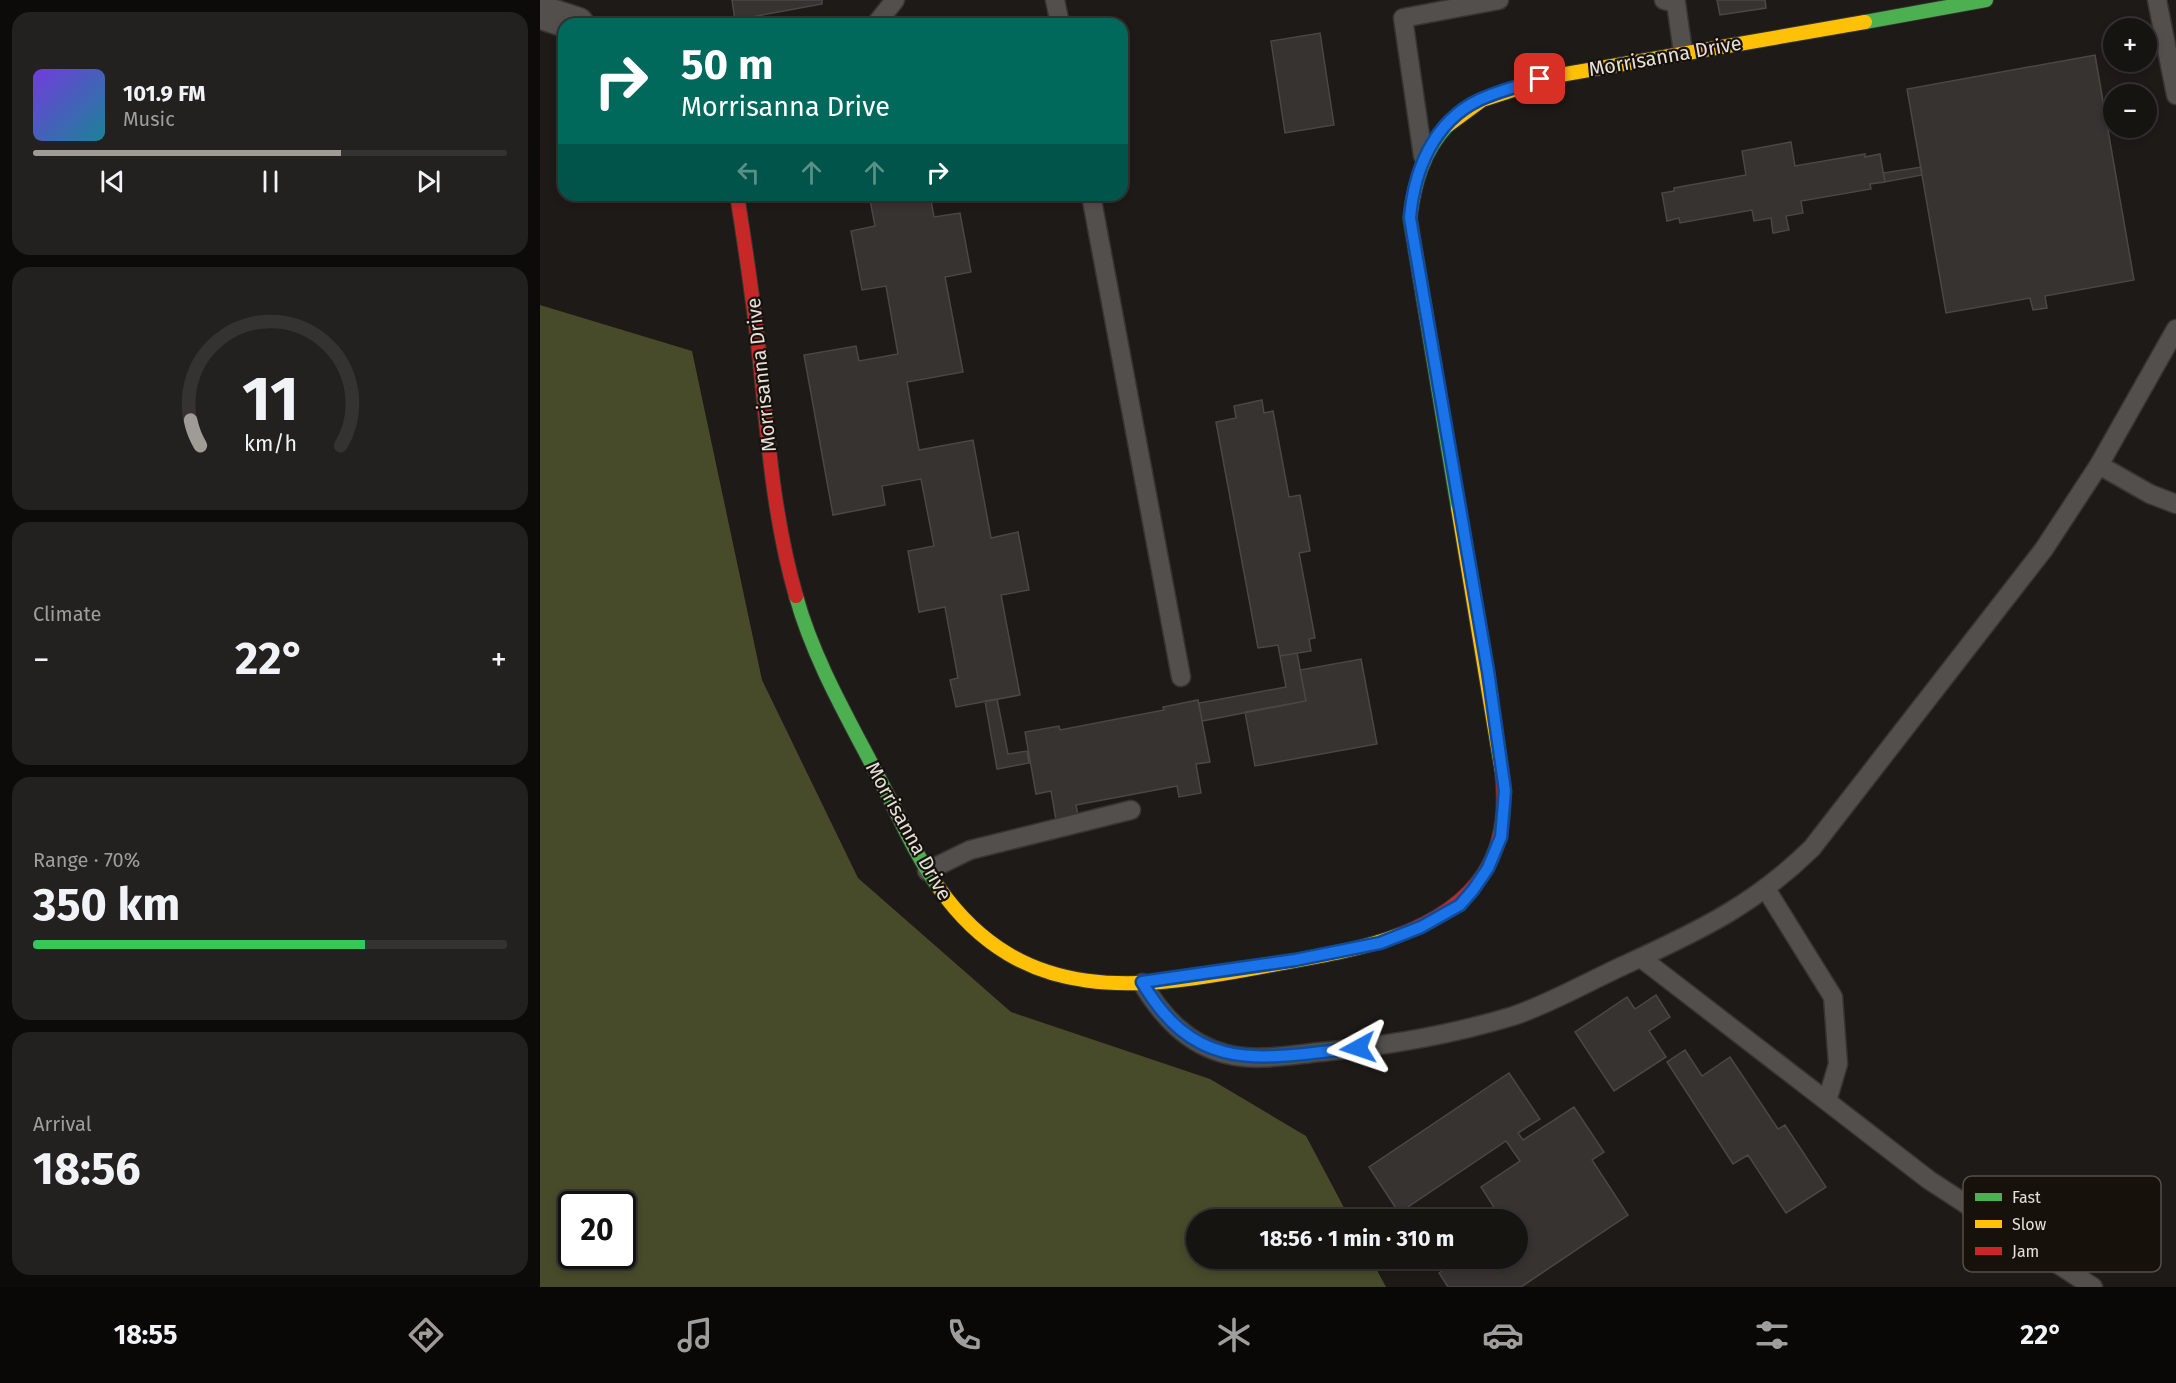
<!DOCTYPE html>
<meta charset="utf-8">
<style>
body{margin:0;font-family:"Fira Sans",sans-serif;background:#23211f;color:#f1f3f6;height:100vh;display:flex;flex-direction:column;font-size:22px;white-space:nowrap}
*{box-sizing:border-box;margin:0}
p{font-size:20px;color:#9e9e9f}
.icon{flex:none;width:33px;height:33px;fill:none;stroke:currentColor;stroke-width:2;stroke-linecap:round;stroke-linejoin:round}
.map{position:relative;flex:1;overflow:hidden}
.details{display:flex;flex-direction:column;gap:12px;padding:12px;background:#0c0b09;width:540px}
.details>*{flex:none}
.hud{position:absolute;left:18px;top:18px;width:570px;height:183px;border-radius:18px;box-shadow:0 3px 9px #0003,0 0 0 2px #353331;background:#00695c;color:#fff;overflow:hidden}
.buttons{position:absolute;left:1563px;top:18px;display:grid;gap:12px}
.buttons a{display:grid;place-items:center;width:54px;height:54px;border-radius:50%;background:#161411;box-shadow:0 3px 9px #0003,0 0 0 2px #353331;font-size:30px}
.speed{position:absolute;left:18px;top:1191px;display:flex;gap:12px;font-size:30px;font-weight:700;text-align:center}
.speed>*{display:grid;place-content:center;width:78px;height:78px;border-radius:50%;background:#161411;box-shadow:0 3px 9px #0003,0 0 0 2px #353331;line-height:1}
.speed .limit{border:3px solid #111;border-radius:9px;background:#fff;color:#111}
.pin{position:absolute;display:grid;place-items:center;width:51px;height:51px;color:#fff;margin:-26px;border-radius:12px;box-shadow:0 3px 9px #0006}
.me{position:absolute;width:66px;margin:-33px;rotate:265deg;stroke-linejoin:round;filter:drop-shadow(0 0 4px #0008)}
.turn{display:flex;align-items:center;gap:21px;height:126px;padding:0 24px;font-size:27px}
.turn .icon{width:78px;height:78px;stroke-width:2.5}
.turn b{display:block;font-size:42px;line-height:51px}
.lanes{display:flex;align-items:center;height:57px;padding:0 24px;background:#0003;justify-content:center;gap:30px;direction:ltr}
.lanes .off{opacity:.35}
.big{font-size:45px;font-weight:700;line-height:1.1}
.details .tile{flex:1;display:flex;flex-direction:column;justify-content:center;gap:9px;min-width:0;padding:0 21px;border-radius:18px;background:#23211f}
.details .dial{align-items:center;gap:0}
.dial svg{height:156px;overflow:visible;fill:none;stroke:#353331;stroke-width:7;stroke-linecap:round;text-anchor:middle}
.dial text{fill:#f1f3f6;stroke:none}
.song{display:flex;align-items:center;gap:18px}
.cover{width:72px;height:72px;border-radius:9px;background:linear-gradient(135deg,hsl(260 70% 55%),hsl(190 70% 35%))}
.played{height:6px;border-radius:3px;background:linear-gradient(90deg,#9f9b97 65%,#353331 65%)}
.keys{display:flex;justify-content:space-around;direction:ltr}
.heat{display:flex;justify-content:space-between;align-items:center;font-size:33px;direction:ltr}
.charge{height:9px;border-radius:4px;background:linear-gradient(90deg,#34c759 70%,#353331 0)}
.trip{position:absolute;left:646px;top:1209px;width:342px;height:60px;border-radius:30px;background:#161411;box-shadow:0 3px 9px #0003,0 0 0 2px #353331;font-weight:700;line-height:60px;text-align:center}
.tabs{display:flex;height:96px;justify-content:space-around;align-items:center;background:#090807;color:#9e9e9f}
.tabs .icon{width:42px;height:42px}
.tabs .selected{color:#9f9b97}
.tabs b{font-size:27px;color:#f1f3f6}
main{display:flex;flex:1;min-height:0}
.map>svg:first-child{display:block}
.forest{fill:#474b2a;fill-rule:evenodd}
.building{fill:#363331;stroke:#4b4745;stroke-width:1.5}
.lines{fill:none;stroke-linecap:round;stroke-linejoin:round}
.lane-casing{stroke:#373532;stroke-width:21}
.street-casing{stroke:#373532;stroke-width:36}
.fast-casing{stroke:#373532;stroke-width:16}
.slow-casing{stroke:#373532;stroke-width:16}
.jam-casing{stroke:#373532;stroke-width:16}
.lane{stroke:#524f4c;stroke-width:18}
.street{stroke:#524f4c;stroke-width:33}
.fast{stroke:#4caf50;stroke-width:14}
.slow{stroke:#ffc107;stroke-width:14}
.jam{stroke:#c62828;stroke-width:14}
.route-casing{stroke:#114b97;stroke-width:15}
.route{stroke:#1a73e8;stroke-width:10}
.labels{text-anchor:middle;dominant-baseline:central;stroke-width:4.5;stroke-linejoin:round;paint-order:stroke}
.street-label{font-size:20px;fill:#e5e0dc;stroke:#17110b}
.key{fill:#17110b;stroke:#554f4a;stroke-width:1.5}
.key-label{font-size:16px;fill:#e5e0dc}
</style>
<main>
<section class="details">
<div class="tile">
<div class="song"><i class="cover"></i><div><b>101.9 FM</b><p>Music</p></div></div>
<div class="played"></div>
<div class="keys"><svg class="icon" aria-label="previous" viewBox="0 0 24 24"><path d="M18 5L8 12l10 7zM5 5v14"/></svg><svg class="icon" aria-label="pause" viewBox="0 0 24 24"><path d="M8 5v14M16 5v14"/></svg><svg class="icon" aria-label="next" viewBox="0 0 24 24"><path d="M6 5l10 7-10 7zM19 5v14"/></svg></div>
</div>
<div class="tile dial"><svg viewBox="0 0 100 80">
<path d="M14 69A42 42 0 1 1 86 69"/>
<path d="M14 69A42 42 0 0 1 9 56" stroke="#9f9b97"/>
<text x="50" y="56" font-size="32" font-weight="700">11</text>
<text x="50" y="72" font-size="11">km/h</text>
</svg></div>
<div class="tile"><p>Climate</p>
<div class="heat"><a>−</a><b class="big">22°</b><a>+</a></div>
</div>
<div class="tile"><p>Range · 70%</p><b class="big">350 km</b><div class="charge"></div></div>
<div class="tile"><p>Arrival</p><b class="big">18:56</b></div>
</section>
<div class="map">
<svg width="1636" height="1287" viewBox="0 0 1636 1287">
<rect width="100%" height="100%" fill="#1e1a17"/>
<path class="forest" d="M 0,305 L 152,351 L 222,680 L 318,878 L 471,1012 L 670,1079 L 766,1136 L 810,1219 L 657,1220 L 657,1258 L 831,1259 L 846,1287 L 0,1287 ZM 32,1204 L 82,1204 L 82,1256 L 32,1256 Z"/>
<path class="building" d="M 192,0 L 282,0 L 282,4 L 195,20 Z
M 1177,0 L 1225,0 L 1226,8 L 1180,15 Z
M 780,33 L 794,125 L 745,133 L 731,41 Z
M 1555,55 L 1594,280 L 1505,296 L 1507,308 L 1493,310 L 1490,298 L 1406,313 L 1367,89 Z
M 1251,142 L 1255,166 L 1325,154 L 1325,157 L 1340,154 L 1345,182 L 1330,184 L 1331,189 L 1261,201 L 1263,213 L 1246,216 L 1249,230 L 1233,233 L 1231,218 L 1214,221 L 1212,210 L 1140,223 L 1139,218 L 1127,221 L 1122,193 L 1134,191 L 1134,188 L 1206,175 L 1202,151 Z
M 1381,167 L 1382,175 L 1345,182 L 1343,173 Z
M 329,195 L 390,195 L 394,217 L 420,213 L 431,272 L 405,277 L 423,372 L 367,382 L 379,450 L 433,440 L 451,538 L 478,532 L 489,590 L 461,595 L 480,695 L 416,707 L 410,680 L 418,678 L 405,607 L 379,612 L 368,551 L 394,546 L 381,479 L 342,486 L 345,505 L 293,515 L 264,355 L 316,346 L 319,361 L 358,354 L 346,286 L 322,290 L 311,231 L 335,226 Z
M 722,400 L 724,413 L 733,411 L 749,497 L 760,495 L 770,551 L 759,553 L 775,638 L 769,639 L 771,651 L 740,656 L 738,645 L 718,648 L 676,422 L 696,418 L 694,406 Z
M 757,653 L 766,701 L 662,721 L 659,703 L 746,687 L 740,656 Z
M 821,659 L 837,744 L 715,766 L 705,712 L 766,701 L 760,670 Z
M 457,699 L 468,754 L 487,751 L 489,763 L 457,769 L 445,701 Z
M 658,700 L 670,762 L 656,764 L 661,793 L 639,797 L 637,786 L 536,805 L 538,816 L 516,820 L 511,791 L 496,794 L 485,732 L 519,726 L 520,730 L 624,710 L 623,707 Z
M 1116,995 L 1130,1017 L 1109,1031 L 1126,1057 L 1074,1091 L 1035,1032 L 1087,997 L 1095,1009 Z
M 1145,1050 L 1162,1076 L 1190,1057 L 1238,1129 L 1245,1125 L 1286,1187 L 1246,1213 L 1208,1155 L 1193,1164 L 1127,1062 Z
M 969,1073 L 1000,1119 L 978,1133 L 983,1140 L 1034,1107 L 1064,1152 L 1052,1160 L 1088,1215 L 981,1287 L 908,1287 L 899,1273 L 921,1258 L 978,1258 L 978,1220 L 962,1220 L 941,1187 L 980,1161 L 966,1141 L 859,1213 L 829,1167 Z"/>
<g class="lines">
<g class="lane-casing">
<path id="lane" d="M 515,0 L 520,24
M 1124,0 L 1136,3 L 1143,52
M 1617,0 L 1636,95
M 336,24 L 355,0
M 883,156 L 863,18 L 959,0
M 551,195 L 641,677
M 1559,465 L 1610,494 L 1636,504
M 387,871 L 430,850 L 591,810
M 1226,889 L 1293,997 L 1298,1064 L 1287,1101
M 1101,958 L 1389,1180 L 1553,1287
M 602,983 C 622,1016 647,1044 686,1054 C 717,1062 750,1055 781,1052 C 846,1046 911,1035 973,1016 C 1012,1003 1051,980 1089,963 C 1161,930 1215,904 1272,848 L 1504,549 L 1559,465 L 1636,329"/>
</g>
<g class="street-casing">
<path id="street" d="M 0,12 L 37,24"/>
</g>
<g class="fast-casing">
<path id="fast" d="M 1325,22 L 1446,0
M 908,125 C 883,151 874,184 870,218 L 918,508
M 256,596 C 274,661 309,720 340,780 C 359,816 375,855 399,888"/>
</g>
<g class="slow-casing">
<path id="slow" d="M 908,125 L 942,100 L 1020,75 L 1325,22
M 918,508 L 962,772
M 399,888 C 483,1007 600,990 726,966 C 770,958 817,951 859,935"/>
</g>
<g class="jam-casing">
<path id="jam" d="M 197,195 C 206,251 214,306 220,362 C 228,441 234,520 256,596
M 859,935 C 937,905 972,856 962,772"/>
</g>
<use href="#lane" class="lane"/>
<use href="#street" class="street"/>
<use href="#fast" class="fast"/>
<use href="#slow" class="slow"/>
<use href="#jam" class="jam"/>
</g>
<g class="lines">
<g class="route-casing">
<path id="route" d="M 818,1048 C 724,1057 658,1078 602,982 L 755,960 L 840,943 L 881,927 L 920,905 L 933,890 L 948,868 L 961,837 L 965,791 L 948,671 L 870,218 C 874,171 893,122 939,100 C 958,91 980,86 1000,79"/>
</g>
<use href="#route" class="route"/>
</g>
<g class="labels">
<g class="street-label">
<text transform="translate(1125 56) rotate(-10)">Morrisanna Drive</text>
<text transform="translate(221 375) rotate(-96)">Morrisanna Drive</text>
<text transform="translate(369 831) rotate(61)">Morrisanna Drive</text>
</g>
</g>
<rect x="1423" y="1176" width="198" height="96" rx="9" class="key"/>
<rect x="1435" y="1193" width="27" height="8" fill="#4caf50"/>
<rect x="1435" y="1220" width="27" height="8" fill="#ffc107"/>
<rect x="1435" y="1247" width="27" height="8" fill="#c62828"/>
<g class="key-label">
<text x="1472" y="1203">Fast</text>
<text x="1472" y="1230">Slow</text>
<text x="1472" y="1257">Jam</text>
</g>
</svg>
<div class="buttons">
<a>+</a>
<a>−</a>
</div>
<div class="speed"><div class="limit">20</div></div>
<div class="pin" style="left:1000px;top:79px;background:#d93025"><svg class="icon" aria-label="arrive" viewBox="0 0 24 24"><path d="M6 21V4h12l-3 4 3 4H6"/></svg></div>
<svg class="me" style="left:818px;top:1048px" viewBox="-20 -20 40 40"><path d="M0-17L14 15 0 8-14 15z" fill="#1a73e8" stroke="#fff" stroke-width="4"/></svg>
<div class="trip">18:56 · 1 min · 310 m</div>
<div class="hud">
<div class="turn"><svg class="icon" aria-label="right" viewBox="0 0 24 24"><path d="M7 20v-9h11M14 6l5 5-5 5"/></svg><div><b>50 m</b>Morrisanna Drive</div></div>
<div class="lanes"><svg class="icon off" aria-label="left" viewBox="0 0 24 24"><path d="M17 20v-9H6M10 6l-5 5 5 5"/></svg><svg class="icon off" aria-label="ahead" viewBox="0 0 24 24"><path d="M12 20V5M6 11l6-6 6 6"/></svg><svg class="icon off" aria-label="ahead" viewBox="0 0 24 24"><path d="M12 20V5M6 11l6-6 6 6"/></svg><svg class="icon" aria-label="right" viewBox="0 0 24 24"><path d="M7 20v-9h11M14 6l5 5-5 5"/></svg></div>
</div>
</div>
</main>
<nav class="tabs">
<b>18:55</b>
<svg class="icon selected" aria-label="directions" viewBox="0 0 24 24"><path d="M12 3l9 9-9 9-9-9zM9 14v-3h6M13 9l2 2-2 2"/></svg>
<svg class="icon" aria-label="music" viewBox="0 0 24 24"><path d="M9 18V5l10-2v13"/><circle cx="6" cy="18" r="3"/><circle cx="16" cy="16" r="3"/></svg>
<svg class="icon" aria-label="phone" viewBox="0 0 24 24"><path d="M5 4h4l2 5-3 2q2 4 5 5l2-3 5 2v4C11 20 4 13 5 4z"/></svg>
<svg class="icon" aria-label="climate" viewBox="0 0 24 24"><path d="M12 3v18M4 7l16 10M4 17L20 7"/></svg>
<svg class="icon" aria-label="car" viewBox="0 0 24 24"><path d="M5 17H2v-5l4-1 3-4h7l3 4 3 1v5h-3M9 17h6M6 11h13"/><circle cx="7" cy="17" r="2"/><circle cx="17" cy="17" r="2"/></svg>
<svg class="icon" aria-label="filters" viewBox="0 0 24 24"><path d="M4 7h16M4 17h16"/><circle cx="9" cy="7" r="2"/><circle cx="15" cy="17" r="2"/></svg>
<b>22°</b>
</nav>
